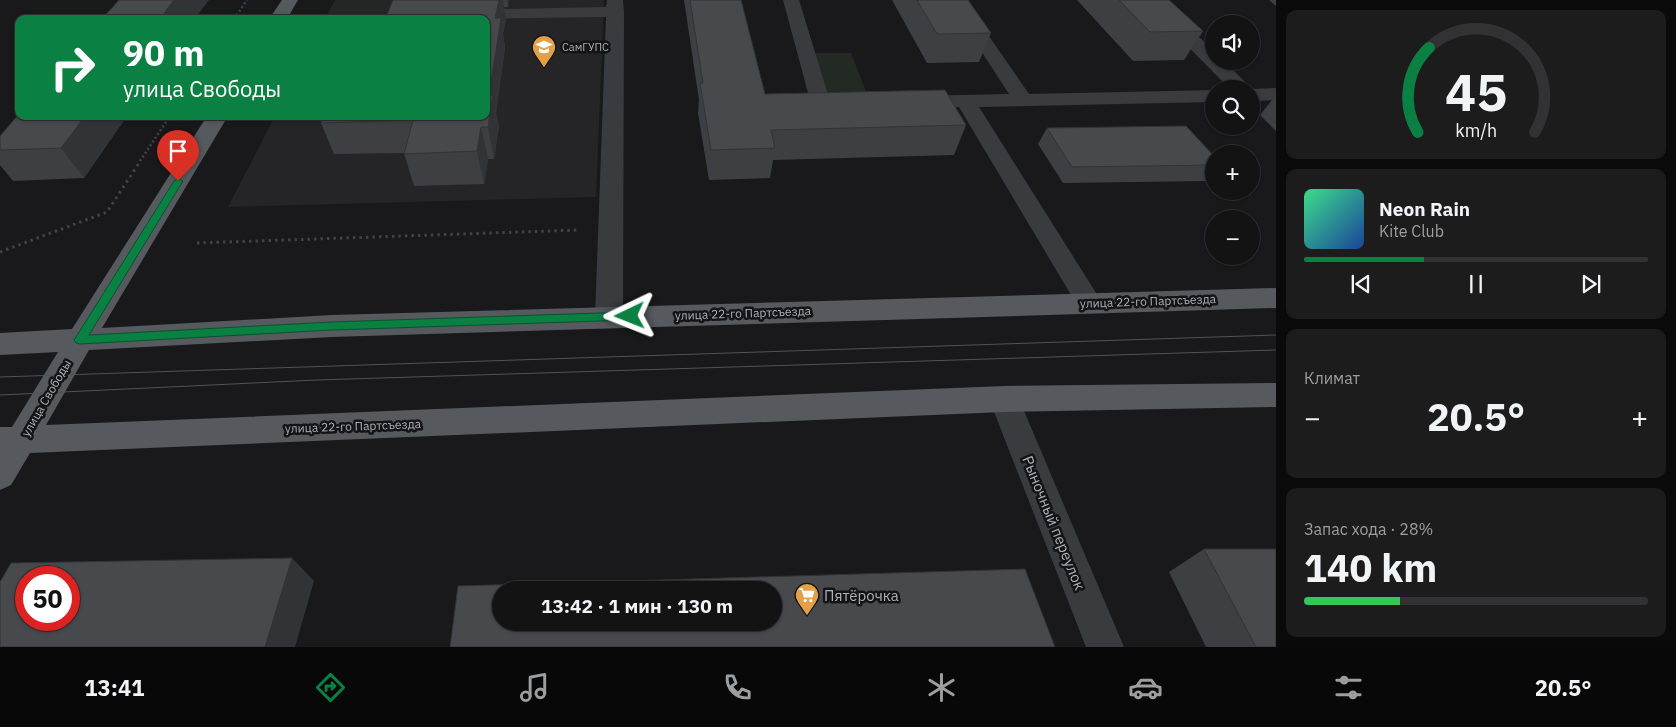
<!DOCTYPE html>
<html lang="ru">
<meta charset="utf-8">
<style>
body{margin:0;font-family:"IBM Plex Sans",sans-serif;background:#1c1c1d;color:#f1f3f6;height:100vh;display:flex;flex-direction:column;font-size:19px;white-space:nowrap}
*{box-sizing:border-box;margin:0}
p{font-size:16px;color:#9d9ea0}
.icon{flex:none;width:28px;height:28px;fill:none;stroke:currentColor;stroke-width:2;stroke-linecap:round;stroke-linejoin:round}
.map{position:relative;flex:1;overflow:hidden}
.sheet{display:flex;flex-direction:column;gap:10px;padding:10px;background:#0a0a0b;width:400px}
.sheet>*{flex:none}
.hud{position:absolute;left:15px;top:15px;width:475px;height:105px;border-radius:10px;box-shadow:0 1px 4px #0004,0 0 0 1px #323234;background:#0b8043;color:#fff;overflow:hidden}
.tools{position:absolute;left:1205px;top:15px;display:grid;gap:10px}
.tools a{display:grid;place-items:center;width:55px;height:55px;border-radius:50%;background:#131314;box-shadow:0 1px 4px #0004,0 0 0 1px #323234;font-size:25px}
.speed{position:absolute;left:15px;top:566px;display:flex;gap:10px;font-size:25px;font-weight:700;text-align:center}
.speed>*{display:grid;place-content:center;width:65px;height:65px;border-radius:50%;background:#131314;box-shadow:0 1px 4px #0004,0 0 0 1px #323234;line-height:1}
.speed .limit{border:8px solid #d22;background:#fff;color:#111}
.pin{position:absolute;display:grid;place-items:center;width:42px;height:42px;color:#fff;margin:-51px -21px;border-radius:50% 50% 50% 0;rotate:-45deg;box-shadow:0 0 5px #0007}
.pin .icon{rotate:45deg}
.me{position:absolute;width:55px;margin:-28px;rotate:268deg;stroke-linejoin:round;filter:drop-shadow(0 0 4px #0008)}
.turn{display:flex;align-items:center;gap:18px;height:105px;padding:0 25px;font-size:22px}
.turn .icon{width:65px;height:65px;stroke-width:2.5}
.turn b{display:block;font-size:35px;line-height:42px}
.big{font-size:38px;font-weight:700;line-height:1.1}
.sheet .card{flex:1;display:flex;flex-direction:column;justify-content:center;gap:8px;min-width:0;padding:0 18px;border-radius:10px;background:#1c1c1d}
.sheet .dial{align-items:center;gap:0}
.dial svg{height:130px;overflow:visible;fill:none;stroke:#323234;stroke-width:7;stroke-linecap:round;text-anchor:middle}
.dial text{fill:#f1f3f6;stroke:none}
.song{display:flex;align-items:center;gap:15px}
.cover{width:60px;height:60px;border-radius:8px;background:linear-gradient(135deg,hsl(150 70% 55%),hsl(220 70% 35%))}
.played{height:5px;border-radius:2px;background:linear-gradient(90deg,#0b8043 35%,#323234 35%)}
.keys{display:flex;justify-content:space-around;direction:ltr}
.heat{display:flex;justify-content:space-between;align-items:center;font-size:28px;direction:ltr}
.charge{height:8px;border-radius:4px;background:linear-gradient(90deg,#34c759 28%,#323234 0)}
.trip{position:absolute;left:492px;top:581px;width:290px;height:50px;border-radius:25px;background:#131314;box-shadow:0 1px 4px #0004,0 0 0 1px #323234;font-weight:700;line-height:50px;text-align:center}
.dock{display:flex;height:80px;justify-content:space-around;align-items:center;background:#080808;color:#9d9ea0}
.dock .icon{width:35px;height:35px}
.dock .on{color:#0b8043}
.dock b{font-size:22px;color:#f1f3f6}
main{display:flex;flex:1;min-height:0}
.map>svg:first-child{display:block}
.built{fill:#252527}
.green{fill:#232a23}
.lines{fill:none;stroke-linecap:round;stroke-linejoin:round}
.path-far1{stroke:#404246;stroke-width:2.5;stroke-dasharray:2 2.5;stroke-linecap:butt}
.path{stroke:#404246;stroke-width:3;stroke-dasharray:2.5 4;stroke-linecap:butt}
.minor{fill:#3a3b3f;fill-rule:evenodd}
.major{fill:#56595e;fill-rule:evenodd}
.tram{stroke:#4f5256;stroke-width:1}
.wall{fill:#3e3f42}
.shaded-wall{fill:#323336}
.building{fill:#48494d;stroke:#323336;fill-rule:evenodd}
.route{fill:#0b8043;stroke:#07532c}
.labels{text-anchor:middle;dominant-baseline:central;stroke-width:5;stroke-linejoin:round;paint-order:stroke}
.far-poi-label{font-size:11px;fill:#acb1b9;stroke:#141416;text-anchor:start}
.street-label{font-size:12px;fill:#acb1b9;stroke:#141416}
.near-street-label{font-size:15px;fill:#acb1b9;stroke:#141416}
.near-poi-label{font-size:15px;fill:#acb1b9;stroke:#141416;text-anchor:start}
</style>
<main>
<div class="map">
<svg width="1276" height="647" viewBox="0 0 1276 647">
<rect width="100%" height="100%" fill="#19191b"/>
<path class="built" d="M 335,0 L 604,0 L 596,197 L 228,207 L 275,116 L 486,116 L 486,19 L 325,19 Z"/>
<path class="green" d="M 813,53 L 851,53 L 867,94 L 826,94 Z"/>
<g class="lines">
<path class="path-far1" d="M 324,17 L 355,16
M 234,19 L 247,0
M 140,161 L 170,116"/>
<path class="path" d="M 197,243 L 579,230
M 0,252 L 107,212 L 141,160"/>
<path class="minor" d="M 607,0 L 623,0 L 624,12 L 623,317 L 619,324 L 609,327 L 599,324 L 595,317 L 606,17 L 461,19 L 458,15 L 461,11 L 467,10 L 606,7 Z
M 783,0 L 799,0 L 829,98 L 853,100 L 856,104 L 853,108 L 846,110 L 814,108 L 811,104 Z
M 948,0 L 964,0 L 1029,94 L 1214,90 L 1214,102 L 979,107 L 1098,296 L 1102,303 L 1098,310 L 1089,313 L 1080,310 L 959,107 L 914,108 L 907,106 L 904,102 L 907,98 L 914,96 L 1009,94 Z
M 1142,0 L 1160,0 L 1214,51 L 1214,61 L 1224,61 L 1252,89 L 1276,88 L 1276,100 L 1251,101 L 1251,89 L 1230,89 Z
M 1004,386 L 1015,390 L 1019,399 L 1124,647 L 1086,647 L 989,399 L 993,390 Z"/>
<path class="major" d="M 282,0 L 298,0 L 287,19 L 269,19 Z
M 207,116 L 228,116 L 102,328 L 332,315 L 1276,288 L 1276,308 L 332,337 L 89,350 L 46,425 L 1004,386 L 1276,383 L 1276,407 L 1004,412 L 30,453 L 11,485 L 0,490 L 0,427 L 12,427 L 58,352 L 0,355 L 0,333 L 72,329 Z"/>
<path class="tram" d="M 0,377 L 1276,335
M 0,395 L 317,380 L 1276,350"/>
</g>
<path class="wall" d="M 393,0 L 509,0 L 508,7 L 504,7 L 506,20 L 503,33 L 505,48 L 496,113 L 499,126 L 494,159 L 488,159 L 484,184 L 414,186 L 404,153 L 334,154 L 321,123 L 387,15 Z
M 684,0 L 741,0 L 765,94 L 966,125 L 954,155 L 773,160 L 770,178 L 709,180 L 698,113 L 699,100 Z
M 892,0 L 968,0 L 991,33 L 979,62 L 927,63 Z
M 1077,0 L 1169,0 L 1203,31 L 1184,60 L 1133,61 Z
M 1269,0 L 1276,0 L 1276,6 Z
M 1276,95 L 1276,131 L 1260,115 Z
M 127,116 L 84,178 L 13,181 L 0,165 L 0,136 Z
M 1047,128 L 1214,156 L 1214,174 L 1208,181 L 1063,183 L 1038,144 Z
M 1204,549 L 1276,647 L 1206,647 L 1169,572 Z"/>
<path class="shaded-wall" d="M 174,0 L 209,0 L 195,19 L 160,19 Z
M 499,0 L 503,0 L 506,20 L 503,33 L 505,48 L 496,113 L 499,126 L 494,159 L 488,127 L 489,95 L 495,18 Z
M 507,0 L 509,0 L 508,7 Z
M 85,116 L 127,116 L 84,178 L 61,148 Z
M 481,127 L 488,159 L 484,184 L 477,151 Z
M 292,558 L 314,581 L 295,647 L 265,647 Z"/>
<path class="building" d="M 119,0 L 174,0 L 160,19 L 102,19 Z
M 393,0 L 499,0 L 495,18 L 501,18 L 489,95 L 493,95 L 488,127 L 481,127 L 477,151 L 404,154 L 413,120 L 321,123 L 324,116 L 486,116 L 486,19 L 366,19 L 367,16 L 387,15 Z
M 690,0 L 741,0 L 765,94 L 945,90 L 966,125 L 771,130 L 775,148 L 711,150 L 700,83 L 703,83 Z
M 917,0 L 968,0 L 991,33 L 937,34 Z
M 1119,0 L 1169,0 L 1203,31 L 1150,32 Z
M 19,114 L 19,116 L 85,116 L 61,148 L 0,150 L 0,136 Z
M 1186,126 L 1214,156 L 1214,165 L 1072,167 L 1047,128 Z
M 1204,549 L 1276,549 L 1276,647 L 1256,647 Z
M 292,558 L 265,647 L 0,647 L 0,582 L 11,563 ZM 26,578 L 69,578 L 69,620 L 26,620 Z
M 1025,569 L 1055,647 L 450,647 L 458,586 ZM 501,590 L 774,590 L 774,622 L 501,622 Z"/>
<path class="route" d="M 178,178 L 183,181 L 89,335 L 332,322 L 630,312 L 635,316 L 630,320 L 332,330 L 80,344 L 76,343 L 74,340 L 76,337 L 174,181 Z"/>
<defs>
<g id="university-pin" transform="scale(1.25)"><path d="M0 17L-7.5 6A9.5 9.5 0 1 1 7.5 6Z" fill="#e3a049" stroke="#141416"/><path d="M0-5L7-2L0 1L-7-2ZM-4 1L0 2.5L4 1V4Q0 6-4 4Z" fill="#fff"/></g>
<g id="supermarket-pin" transform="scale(1.25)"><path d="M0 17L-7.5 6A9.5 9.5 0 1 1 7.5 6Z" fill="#e3a049" stroke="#141416"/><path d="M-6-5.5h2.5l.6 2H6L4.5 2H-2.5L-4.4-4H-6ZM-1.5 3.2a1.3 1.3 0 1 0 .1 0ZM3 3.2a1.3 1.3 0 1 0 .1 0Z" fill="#fff"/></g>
</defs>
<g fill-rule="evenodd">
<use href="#university-pin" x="544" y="47"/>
<use href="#supermarket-pin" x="807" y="595"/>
</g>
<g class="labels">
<g class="far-poi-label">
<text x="562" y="47">СамГУПС</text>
</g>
<g class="street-label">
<text transform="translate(1148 301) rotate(-2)">улица 22-го Партсъезда</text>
<text transform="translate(743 313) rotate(-2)">улица 22-го Партсъезда</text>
<text transform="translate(46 398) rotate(-60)">улица Свободы</text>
<text transform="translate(353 426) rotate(-2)">улица 22-го Партсъезда</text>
</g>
<g class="near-street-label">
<text transform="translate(1054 523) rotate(68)">Рыночный переулок</text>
</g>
<g class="near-poi-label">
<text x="824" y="595">Пятёрочка</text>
</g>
</g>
</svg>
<div class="tools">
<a><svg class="icon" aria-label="sound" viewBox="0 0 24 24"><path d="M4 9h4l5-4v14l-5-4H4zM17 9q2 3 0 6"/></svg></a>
<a><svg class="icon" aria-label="search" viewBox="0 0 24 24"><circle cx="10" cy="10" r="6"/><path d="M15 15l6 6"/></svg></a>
<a>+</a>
<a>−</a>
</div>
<div class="speed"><div class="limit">50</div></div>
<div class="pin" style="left:178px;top:181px;background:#d93025"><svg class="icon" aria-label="arrive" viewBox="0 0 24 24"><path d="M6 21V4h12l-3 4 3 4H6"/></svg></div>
<svg class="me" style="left:630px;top:316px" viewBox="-20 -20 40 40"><path d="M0-17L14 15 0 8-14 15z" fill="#0b8043" stroke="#fff" stroke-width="4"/></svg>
<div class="trip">13:42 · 1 мин · 130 m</div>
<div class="hud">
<div class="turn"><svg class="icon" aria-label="right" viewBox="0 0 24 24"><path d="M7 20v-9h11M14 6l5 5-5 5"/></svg><div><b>90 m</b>улица Свободы</div></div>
</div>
</div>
<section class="sheet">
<div class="card dial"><svg viewBox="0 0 100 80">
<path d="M14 69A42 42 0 1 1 86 69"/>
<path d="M14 69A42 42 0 0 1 21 17" stroke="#0b8043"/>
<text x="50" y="56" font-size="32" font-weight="700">45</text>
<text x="50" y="72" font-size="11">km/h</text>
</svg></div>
<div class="card">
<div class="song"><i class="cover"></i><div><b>Neon Rain</b><p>Kite Club</p></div></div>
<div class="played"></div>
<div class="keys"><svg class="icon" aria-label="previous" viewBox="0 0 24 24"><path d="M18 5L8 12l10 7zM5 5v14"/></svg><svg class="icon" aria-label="pause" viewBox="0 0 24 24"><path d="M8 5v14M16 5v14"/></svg><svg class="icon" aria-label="next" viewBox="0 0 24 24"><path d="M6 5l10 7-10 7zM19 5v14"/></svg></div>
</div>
<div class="card"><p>Климат</p>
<div class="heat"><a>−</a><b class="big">20.5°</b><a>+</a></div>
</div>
<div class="card"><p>Запас хода · 28%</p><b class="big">140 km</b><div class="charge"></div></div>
</section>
</main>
<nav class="dock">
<b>13:41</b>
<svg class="icon on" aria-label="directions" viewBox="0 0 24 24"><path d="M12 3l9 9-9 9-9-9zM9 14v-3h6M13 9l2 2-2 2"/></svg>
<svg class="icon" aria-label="music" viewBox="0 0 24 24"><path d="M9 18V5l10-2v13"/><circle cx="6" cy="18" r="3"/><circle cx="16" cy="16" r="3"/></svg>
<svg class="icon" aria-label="phone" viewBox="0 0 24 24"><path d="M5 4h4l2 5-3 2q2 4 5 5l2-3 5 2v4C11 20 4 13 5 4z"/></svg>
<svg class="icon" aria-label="climate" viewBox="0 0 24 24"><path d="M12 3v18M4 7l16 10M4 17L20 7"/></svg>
<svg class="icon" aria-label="car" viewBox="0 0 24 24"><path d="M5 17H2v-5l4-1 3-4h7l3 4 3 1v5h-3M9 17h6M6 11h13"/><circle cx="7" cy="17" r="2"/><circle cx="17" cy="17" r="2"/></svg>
<svg class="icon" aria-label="filters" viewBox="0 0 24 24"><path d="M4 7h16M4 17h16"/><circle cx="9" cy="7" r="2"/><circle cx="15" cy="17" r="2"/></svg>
<b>20.5°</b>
</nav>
